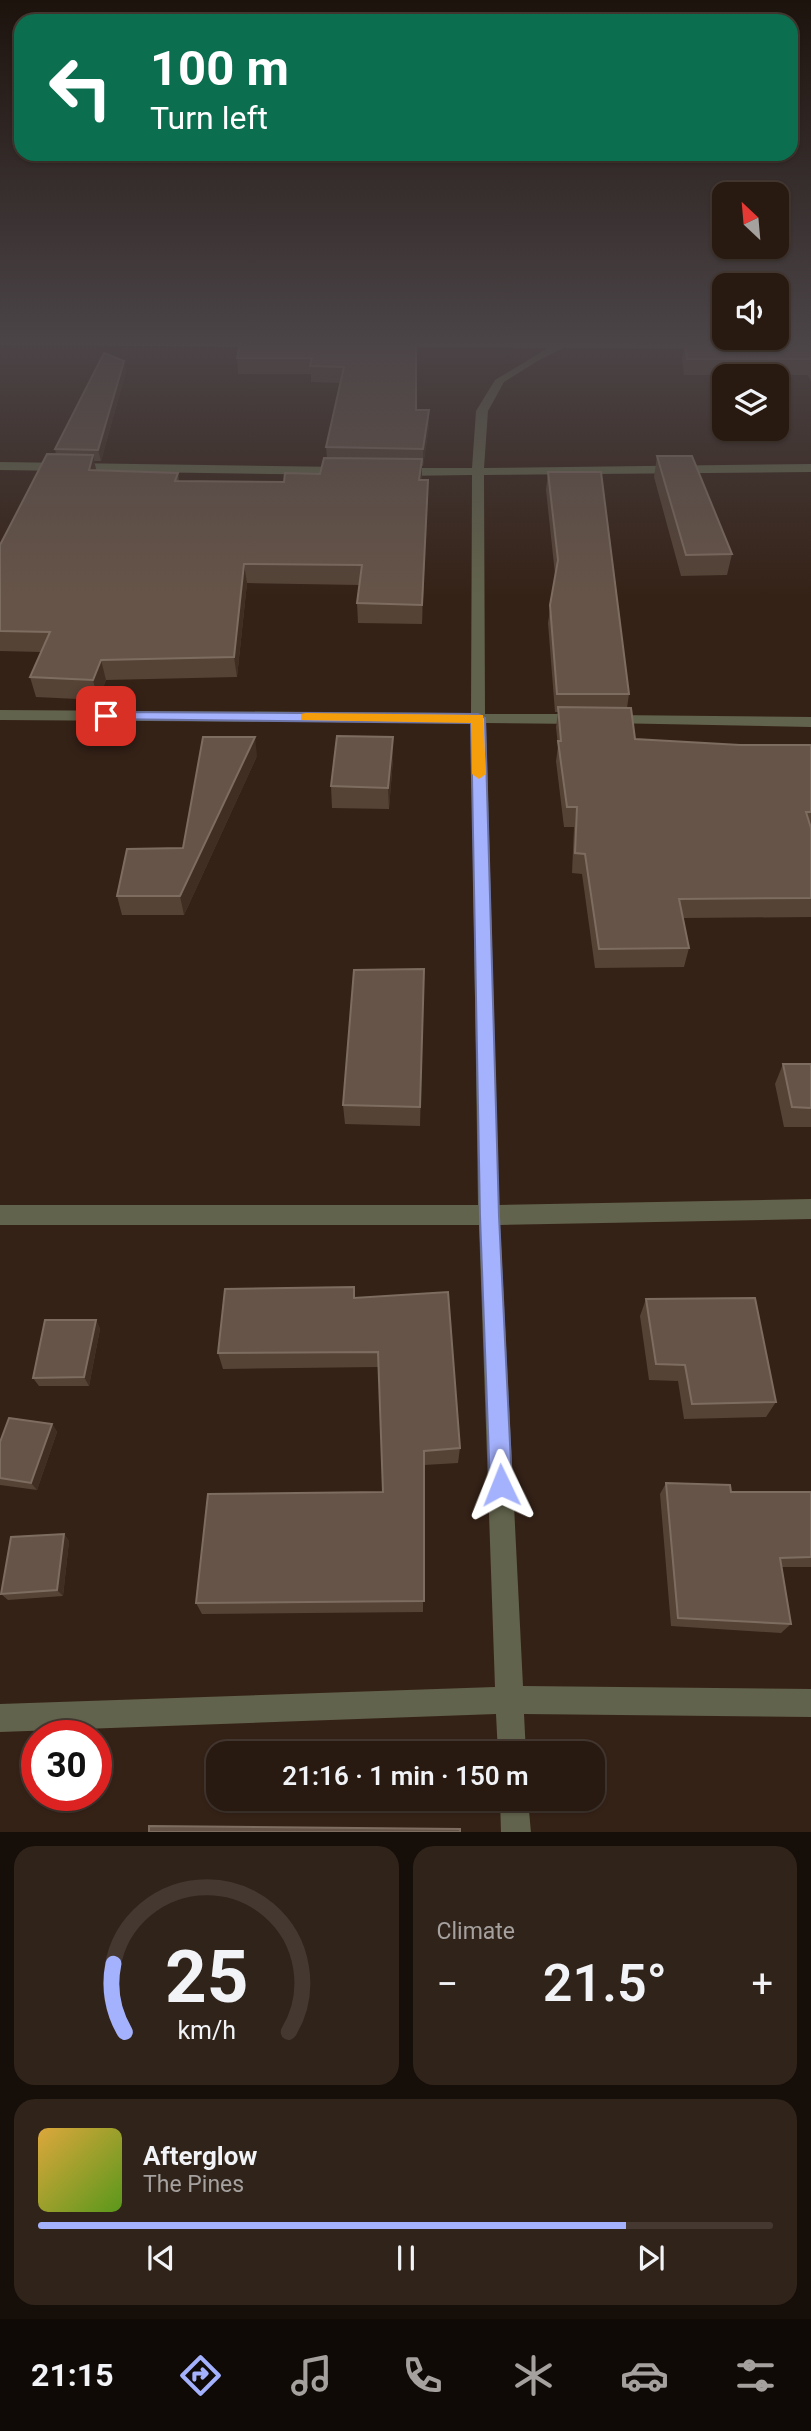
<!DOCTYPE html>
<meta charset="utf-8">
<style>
body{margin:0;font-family:Roboto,sans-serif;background:#30231a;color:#f1f3f6;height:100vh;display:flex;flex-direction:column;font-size:26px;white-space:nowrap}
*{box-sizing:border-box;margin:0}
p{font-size:23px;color:#a5a19f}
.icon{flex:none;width:38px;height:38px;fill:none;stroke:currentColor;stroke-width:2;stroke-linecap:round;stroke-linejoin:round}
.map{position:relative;height:1832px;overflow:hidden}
.details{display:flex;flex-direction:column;gap:14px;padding:14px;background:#160e09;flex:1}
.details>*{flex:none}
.guide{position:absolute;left:14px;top:14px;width:784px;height:147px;border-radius:21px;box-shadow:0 2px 5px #0004,0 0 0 2px #443831;background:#0b6e4f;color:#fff;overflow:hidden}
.needle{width:46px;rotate:334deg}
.fabs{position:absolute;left:712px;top:182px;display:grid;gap:14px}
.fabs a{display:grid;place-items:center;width:77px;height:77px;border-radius:14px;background:#281a11;box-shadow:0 2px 5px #0004,0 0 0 2px #443831;font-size:35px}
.speed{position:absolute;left:21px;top:1720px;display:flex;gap:14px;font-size:35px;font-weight:700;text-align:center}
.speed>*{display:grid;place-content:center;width:91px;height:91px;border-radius:50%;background:#281a11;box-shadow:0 2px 5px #0004,0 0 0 2px #443831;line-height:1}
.speed .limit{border:10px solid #d22;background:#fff;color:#111}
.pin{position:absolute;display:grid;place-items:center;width:60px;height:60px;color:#fff;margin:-30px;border-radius:14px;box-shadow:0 4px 10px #0006}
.me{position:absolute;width:77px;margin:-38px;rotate:358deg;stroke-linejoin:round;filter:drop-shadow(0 0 5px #0008)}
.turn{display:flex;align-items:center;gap:24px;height:147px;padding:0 21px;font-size:32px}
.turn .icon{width:91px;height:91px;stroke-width:2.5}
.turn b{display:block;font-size:49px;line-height:60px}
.big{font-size:52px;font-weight:600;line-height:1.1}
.details .card{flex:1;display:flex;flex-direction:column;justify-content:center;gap:10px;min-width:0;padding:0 24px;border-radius:21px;background:#30231a}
.details .dial{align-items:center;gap:0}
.dial svg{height:182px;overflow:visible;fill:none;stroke:#443831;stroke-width:7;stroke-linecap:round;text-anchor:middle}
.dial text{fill:#f1f3f6;stroke:none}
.song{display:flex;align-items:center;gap:21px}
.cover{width:84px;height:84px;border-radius:10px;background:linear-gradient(135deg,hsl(40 70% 55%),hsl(90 70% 35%))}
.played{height:7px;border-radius:4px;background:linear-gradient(90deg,#a4b1fc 80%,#443831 80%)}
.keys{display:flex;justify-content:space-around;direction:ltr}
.heat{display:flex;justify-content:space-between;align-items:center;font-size:38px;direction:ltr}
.details .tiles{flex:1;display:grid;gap:14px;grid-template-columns:1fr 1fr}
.card:last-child{grid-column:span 2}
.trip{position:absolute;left:206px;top:1741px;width:399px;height:70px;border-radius:21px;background:#281a11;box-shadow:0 2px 5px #0004,0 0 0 2px #443831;font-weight:600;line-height:70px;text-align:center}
.dock{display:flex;height:112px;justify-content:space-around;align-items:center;background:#100a07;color:#a5a19f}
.dock .icon{width:49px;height:49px}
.dock .current{color:#a4b1fc}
.dock b{font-size:32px;color:#f1f3f6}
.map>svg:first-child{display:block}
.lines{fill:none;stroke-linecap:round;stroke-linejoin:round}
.street{fill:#62634c;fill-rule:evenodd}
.wall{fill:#554336}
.shaded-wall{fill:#412e22}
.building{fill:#665448;stroke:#7d6c60;stroke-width:2}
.route{fill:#a4b1fc;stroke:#6b73a4;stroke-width:2}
.slow{fill:#f59e0b}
</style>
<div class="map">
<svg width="811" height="1833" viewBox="0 0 811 1833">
<rect width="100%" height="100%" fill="#352217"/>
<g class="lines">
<path class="street" d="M 0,339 L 262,341 L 267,344 L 262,347 L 0,345 Z
M 568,339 L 581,339 L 578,342 L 706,343 L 711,346 L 706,349 L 564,348 L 541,359 L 504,382 L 488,411 L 484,468 L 811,464 L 811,472 L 484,475 L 485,714 L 580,714 L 587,719 L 580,724 L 486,723 L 499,1205 L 811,1199 L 811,1219 L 500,1225 L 523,1686 L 811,1689 L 811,1717 L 524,1714 L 526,1754 L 498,1754 L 496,1714 L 0,1732 L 0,1704 L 495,1687 L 479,1225 L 0,1225 L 0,1205 L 478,1205 L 471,723 L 0,720 L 0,710 L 471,713 L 472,475 L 399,476 L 393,472 L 399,468 L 472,468 L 476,411 L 495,380 L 548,348 L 395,347 L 390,344 L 395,341 L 561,342 Z
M 0,462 L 343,467 L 349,471 L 343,475 L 0,470 Z
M 612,715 L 811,717 L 811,727 L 607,723 L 605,720 Z
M 500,1799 L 528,1799 L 531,1833 L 501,1833 Z"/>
</g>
<path class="wall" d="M 416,339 L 416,410 L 429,426 L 423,466 L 422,466 L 421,480 L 428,480 L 422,624 L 358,623 L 357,603 L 359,585 L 247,583 L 237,677 L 106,680 L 98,700 L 36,697 L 30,677 L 41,652 L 0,651 L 0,545 L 56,454 L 55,449 L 124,361 L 126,371 L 101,461 L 94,461 L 96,470 L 178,473 L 179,481 L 284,482 L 320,474 L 327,458 L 326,447 L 341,383 L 311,382 L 311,374 L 238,374 L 237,358 Z
M 811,339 L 811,382 L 808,375 L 684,375 L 682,358 L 685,342 Z
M 657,456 L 732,554 L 727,575 L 681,576 L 654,477 Z
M 548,472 L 629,694 L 627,708 L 635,739 L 740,745 L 811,745 L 811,917 L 683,918 L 689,948 L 684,967 L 595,968 L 582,874 L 572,873 L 574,827 L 564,827 L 556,761 L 558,746 L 556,727 L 558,712 L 555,712 L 548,623 L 555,574 L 546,490 Z
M 257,756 L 184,915 L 122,915 L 117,896 L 183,848 Z
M 393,759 L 389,809 L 332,808 L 331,786 Z
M 424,969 L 420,1126 L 345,1124 L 343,1105 Z
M 783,1064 L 811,1064 L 811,1127 L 784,1127 L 775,1084 Z
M 355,1298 L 460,1448 L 458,1463 L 424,1465 L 423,1612 L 202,1614 L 196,1603 L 383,1492 L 379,1367 L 223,1369 L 218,1353 Z
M 646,1299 L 776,1402 L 766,1417 L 684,1419 L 678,1381 L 649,1380 L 640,1316 Z
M 96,1320 L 100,1329 L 89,1386 L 39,1386 L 33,1378 Z
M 52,1424 L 57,1432 L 37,1490 L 0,1485 L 0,1442 Z
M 666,1483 L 731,1492 L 811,1492 L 811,1567 L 782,1567 L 791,1624 L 781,1633 L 671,1626 L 660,1494 Z
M 64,1534 L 69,1541 L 63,1596 L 8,1600 L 1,1594 Z"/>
<path class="shaded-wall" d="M 124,361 L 126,371 L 101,461 L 98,450 Z
M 429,410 L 429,426 L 423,466 L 423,449 Z
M 93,455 L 97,474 L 89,470 Z
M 422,459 L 422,478 L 419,499 L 419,480 Z
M 428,480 L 427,499 L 422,624 L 422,605 Z
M 244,564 L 247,583 L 237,677 L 234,657 Z
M 101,660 L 106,680 L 98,700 L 93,680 Z
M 255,737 L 257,756 L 184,915 L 180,896 Z
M 393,737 L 393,759 L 389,809 L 388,788 Z
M 96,1320 L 100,1329 L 89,1386 L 84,1377 Z
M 52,1424 L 57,1432 L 37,1490 L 31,1483 Z
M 64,1534 L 69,1541 L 63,1596 L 57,1590 Z"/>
<path class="building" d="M 241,339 L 416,339 L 416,410 L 429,410 L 423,449 L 326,447 L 344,367 L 310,366 L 312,358 L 237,358 Z
M 699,339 L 811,339 L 811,359 L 687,359 L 685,342 Z
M 104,353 L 124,361 L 98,450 L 55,449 Z
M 47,454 L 93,455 L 89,470 L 178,473 L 175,481 L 284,482 L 285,473 L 320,474 L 324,458 L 422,459 L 419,480 L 428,480 L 422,605 L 357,603 L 362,565 L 244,564 L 234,657 L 101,660 L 93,680 L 30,677 L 50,632 L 0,631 L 0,545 Z
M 657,456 L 692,456 L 732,554 L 686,555 Z
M 548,472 L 601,472 L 629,694 L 557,694 L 550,605 L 558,560 Z
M 558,707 L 631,708 L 635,739 L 740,745 L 811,745 L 811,812 L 806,812 L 811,828 L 811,898 L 679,899 L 689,948 L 599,949 L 585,854 L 575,853 L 577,807 L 567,807 L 558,741 L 561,741 Z
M 337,736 L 393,737 L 388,788 L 331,786 Z
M 203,737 L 255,737 L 180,896 L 117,896 L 127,849 L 183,848 Z
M 424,969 L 420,1107 L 343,1105 L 354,970 Z
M 783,1064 L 811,1064 L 811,1108 L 792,1107 Z
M 354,1287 L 354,1298 L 448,1292 L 460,1448 L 424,1451 L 424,1601 L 196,1603 L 208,1494 L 383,1492 L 378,1352 L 218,1353 L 225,1289 Z
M 755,1298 L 776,1402 L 692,1404 L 685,1365 L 656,1364 L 646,1299 Z
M 45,1320 L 96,1320 L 84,1377 L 33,1378 Z
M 9,1418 L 52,1424 L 31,1483 L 0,1478 L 0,1442 Z
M 666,1483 L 730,1485 L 731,1492 L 811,1492 L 811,1557 L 780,1558 L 791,1624 L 678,1618 Z
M 64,1534 L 57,1590 L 1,1594 L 11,1537 Z
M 149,1826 L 460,1829 L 460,1832 L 149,1832 Z"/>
<linearGradient id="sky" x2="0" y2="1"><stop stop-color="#1d130d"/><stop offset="0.57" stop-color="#4b4447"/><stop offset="1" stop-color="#4b4447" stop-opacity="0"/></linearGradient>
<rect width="811" height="596" fill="url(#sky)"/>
<path class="route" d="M 106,712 L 478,714 L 485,718 L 499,1216 L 512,1485 L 509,1493 L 501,1496 L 493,1493 L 490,1485 L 480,1216 L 471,723 L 101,719 L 101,713 Z"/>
<path class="slow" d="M 306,713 L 483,715 L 486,774 L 479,779 L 472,774 L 471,723 L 301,720 L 301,714 Z"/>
</svg>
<div class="fabs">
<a><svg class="needle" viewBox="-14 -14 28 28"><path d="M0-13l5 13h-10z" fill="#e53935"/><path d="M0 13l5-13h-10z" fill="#a5a19f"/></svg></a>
<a><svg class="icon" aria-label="sound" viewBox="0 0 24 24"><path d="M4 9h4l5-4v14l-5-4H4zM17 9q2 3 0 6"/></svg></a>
<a><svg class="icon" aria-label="layers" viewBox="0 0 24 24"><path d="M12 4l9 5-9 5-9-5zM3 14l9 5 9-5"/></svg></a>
</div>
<div class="speed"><div class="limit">30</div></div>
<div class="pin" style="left:106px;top:716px;background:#d93025"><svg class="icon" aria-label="arrive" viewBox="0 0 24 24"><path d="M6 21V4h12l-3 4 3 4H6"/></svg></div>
<svg class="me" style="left:501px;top:1485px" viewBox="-20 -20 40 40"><path d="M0-17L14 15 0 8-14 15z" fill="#a4b1fc" stroke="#fff" stroke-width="4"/></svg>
<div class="trip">21:16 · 1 min · 150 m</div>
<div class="guide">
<div class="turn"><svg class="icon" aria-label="left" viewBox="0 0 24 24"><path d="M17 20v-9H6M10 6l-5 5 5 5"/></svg><div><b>100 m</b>Turn left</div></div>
</div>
</div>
<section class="details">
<div class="tiles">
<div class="card dial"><svg viewBox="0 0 100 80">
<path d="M14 69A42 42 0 1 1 86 69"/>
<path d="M14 69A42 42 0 0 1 9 39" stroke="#a4b1fc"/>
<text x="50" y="56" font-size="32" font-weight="700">25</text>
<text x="50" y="72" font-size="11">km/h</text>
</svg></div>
<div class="card"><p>Climate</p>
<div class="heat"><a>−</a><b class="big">21.5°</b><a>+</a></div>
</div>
<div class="card">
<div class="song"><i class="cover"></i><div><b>Afterglow</b><p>The Pines</p></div></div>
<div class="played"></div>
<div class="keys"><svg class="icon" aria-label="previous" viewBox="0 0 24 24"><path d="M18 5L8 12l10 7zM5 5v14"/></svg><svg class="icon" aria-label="pause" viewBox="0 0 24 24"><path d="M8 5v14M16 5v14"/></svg><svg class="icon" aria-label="next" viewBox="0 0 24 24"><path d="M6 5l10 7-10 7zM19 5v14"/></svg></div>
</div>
</div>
</section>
<nav class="dock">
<b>21:15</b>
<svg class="icon current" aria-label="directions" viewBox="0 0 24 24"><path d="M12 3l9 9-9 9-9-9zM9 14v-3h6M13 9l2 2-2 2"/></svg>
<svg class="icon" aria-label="music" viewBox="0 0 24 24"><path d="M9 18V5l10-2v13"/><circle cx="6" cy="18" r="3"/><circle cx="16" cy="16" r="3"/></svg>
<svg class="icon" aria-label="phone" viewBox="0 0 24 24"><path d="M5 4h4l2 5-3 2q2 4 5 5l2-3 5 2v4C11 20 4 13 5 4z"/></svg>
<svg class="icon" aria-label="climate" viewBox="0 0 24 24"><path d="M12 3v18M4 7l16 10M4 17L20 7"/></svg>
<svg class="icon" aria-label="car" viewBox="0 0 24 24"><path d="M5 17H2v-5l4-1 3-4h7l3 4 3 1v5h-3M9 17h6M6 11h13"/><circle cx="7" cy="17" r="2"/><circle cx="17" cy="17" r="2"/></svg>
<svg class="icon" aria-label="filters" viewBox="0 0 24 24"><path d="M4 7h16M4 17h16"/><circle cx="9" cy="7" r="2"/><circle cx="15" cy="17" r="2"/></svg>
</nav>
